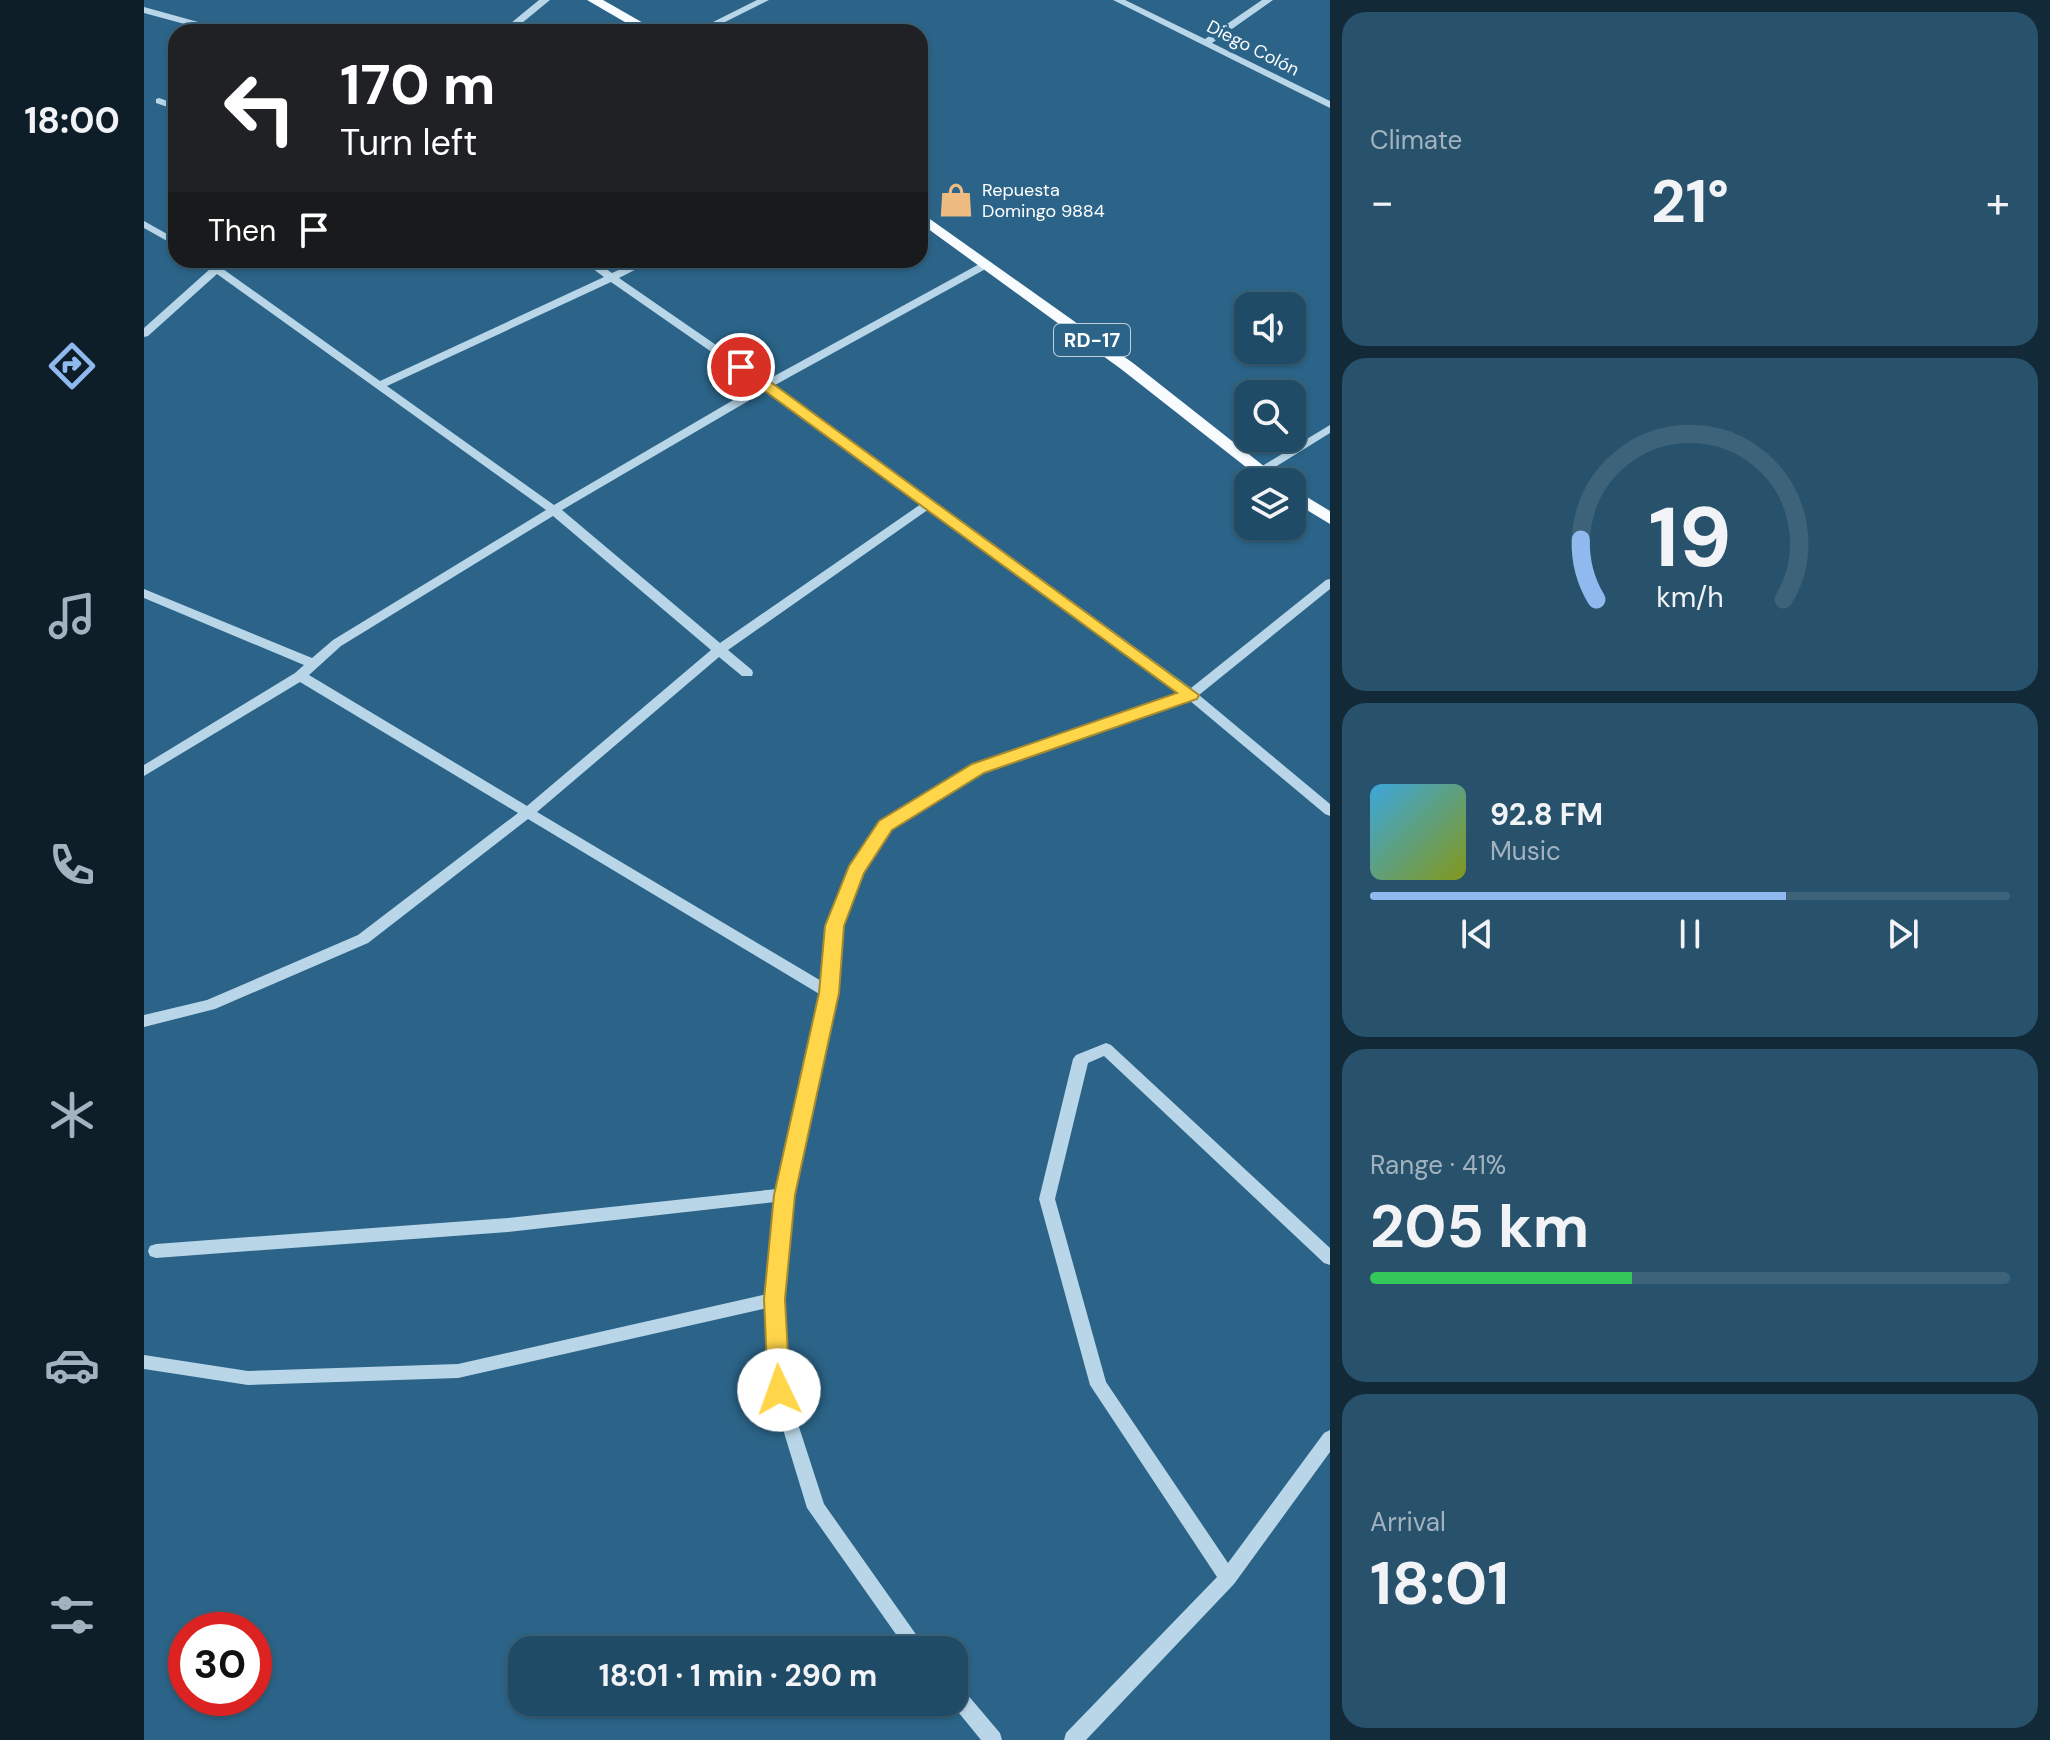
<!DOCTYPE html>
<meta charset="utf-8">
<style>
body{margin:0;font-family:"DM Sans",sans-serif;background:#28526c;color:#f1f3f6;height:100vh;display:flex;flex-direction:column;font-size:30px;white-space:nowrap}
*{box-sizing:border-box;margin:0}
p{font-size:26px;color:#a2b3bf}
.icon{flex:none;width:44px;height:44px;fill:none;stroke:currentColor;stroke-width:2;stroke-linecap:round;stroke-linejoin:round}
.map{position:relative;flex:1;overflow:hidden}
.details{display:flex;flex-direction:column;gap:12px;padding:12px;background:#122938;width:720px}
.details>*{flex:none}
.guide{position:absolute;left:24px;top:24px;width:760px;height:244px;border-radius:24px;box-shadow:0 2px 6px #0004,0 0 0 2px #3d637a;background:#202124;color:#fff;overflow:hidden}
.buttons{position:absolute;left:1090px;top:292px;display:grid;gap:16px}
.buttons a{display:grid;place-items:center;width:72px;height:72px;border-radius:16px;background:#204b66;box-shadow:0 2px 6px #0004,0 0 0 2px #3d637a;font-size:40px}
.speed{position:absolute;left:24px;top:1612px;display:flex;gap:16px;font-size:40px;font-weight:700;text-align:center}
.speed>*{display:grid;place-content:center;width:104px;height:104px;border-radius:50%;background:#204b66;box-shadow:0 2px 6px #0004,0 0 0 2px #3d637a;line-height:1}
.speed .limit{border:12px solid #d22;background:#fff;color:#111}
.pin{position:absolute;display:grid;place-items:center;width:68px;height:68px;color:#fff;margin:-34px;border:4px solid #fff;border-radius:50%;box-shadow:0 2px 8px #0007}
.me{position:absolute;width:88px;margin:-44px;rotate:357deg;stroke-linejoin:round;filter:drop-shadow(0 0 6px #0008)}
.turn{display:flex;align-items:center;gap:28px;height:168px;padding:0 40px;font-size:36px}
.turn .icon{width:104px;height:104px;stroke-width:2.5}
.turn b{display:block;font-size:56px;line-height:68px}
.then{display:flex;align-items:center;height:76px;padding:0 40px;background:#0003;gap:16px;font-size:30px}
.big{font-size:60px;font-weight:700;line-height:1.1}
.details .card{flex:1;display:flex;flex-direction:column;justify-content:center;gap:12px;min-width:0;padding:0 28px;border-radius:24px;background:#28526c}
.details .dial{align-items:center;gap:0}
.dial svg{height:208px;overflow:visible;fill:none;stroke:#3d637a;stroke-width:7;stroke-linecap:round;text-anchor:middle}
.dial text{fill:#f1f3f6;stroke:none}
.song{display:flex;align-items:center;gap:24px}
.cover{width:96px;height:96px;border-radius:12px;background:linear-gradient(135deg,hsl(200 70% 55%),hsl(70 70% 35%))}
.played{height:8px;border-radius:4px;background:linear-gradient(90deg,#90b9f0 65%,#3d637a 65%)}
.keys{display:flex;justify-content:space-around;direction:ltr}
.heat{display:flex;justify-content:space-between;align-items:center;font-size:44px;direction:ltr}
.charge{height:12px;border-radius:6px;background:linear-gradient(90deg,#34c759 41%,#3d637a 0)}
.trip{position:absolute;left:364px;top:1636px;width:460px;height:80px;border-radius:24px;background:#204b66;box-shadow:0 2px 6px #0004,0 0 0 2px #3d637a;font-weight:700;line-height:80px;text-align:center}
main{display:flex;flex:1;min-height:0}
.dock{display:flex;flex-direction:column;width:144px;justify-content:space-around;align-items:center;background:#0d1e29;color:#a2b3bf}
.dock .icon{width:56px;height:56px}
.dock .on{color:#90b9f0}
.dock b{font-size:36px;color:#f1f3f6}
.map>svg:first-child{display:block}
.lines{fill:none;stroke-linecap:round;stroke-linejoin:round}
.minor{fill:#b8d6e8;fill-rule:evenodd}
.major{fill:#f9fcfe;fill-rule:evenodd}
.route{fill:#ffd54a;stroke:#a68a30;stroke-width:2}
.labels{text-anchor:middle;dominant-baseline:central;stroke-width:8;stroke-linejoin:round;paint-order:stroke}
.far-street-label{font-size:18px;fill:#fff;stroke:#2b6488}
.far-poi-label{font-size:18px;fill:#fff;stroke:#2b6488;text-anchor:start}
.shield{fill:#2b6488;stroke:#bfd0db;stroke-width:2}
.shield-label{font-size:20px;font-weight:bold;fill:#fff}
</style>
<main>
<nav class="dock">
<b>18:00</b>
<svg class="icon on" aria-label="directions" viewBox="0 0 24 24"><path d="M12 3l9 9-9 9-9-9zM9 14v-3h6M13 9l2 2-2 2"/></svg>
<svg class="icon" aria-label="music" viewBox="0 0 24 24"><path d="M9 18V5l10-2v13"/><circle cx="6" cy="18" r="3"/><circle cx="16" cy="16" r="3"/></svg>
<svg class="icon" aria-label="phone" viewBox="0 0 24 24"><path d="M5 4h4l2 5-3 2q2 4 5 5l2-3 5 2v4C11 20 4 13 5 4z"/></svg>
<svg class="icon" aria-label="climate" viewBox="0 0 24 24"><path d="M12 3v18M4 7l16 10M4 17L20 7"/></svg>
<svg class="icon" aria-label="car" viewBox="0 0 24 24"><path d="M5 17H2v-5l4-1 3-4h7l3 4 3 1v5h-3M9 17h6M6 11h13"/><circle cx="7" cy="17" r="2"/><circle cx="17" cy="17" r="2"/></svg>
<svg class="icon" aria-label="filters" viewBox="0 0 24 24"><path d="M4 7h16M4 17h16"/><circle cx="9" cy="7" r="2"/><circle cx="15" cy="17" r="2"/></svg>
</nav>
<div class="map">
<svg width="1186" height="1740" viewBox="0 0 1186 1740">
<rect width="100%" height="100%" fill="#2b6488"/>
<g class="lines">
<path class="minor" d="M 395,0 L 406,0 L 367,32 L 356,32 Z
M 613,0 L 625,0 L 561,32 L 549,32 Z
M 969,0 L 981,0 L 1061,39 L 1118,0 L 1129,0 L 1068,43 L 1186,101 L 1186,108 Z
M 0,7 L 83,30 L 85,32 L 70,32 L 0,13 Z
M 15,98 L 32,104 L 32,110 L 12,103 L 12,99 Z
M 0,221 L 32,239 L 32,246 L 0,228 Z
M 55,260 L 67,260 L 72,264 L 77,260 L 88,260 L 79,269 L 236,381 L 460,277 L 437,260 L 449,260 L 468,273 L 496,260 L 510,260 L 475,278 L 623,380 L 839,262 L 847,262 L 847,266 L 631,385 L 1047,688 L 1182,580 L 1186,579 L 1186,589 L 1055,695 L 1186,804 L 1186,816 L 1181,814 L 1045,700 L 839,772 L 747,829 L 717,872 L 697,926 L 692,993 L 648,1195 L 639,1299 L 643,1390 L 680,1504 L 783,1650 L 763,1650 L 663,1508 L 627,1390 L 623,1308 L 314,1378 L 104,1385 L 0,1369 L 0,1355 L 104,1371 L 314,1364 L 623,1294 L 631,1202 L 364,1232 L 12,1258 L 6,1256 L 4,1251 L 6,1246 L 12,1244 L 364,1218 L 633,1189 L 677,995 L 384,819 L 224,943 L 71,1009 L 0,1027 L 0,1015 L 63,1000 L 214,935 L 374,813 L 156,682 L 0,776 L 0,765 L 151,673 L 160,665 L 0,598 L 0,589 L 168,658 L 189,640 L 402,510 L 73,274 L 4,336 L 0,337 L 0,328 L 66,269 ZM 467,282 L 615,385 L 410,505 L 243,386 ZM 623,390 L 777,504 L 576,643 L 418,510 ZM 785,509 L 1037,694 L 829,766 L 737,823 L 704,871 L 683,926 L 679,982 L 393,812 L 575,657 L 598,676 L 608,676 L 609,673 L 608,670 L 584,650 ZM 409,516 L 567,650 L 383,806 L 165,675 L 197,646 Z
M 1186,425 L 1186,433 L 1120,474 L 1116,475 L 1110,471 Z
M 962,1043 L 967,1045 L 1186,1248 L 1186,1265 L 1180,1263 L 960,1056 L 944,1063 L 911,1199 L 962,1382 L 1084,1563 L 1180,1433 L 1186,1430 L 1186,1452 L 1090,1584 L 942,1740 L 920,1740 L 922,1733 L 1073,1577 L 946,1385 L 895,1199 L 929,1059 L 932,1055 Z
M 810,1684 L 817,1687 L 856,1733 L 858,1740 L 837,1740 L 806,1702 L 810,1702 Z"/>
<path class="major" d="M 443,0 L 459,0 L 515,32 L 498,32 Z
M 776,212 L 989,363 L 1140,482 L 1121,482 L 977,369 L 776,223 Z
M 1148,488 L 1186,511 L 1186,524 L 1148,501 Z"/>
</g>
<path class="route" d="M 592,364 L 602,364 L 1055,695 L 1053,699 L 840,773 L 748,830 L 720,873 L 700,926 L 695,993 L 651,1195 L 641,1299 L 646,1390 L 643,1397 L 635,1400 L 627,1397 L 624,1390 L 620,1299 L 630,1195 L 675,993 L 681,926 L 705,866 L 735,821 L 828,764 L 1033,693 L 592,370 Z"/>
<defs>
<g id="shop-bare" transform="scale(2.76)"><path d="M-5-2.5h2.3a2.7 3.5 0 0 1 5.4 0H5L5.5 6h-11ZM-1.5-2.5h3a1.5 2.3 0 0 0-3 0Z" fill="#eebb80" stroke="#2b6488" stroke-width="2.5" paint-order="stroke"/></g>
</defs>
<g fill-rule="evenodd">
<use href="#shop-bare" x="812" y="200"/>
</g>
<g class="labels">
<g class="far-street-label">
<text transform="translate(1109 48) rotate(27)">Diego Colón</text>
</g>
<g class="far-poi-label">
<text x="838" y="190">Repuesta<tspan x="838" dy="21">Domingo 9884</tspan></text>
</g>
<rect class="shield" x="910" y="324" width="76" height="32" rx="6"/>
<g class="shield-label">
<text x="948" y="340">RD-17</text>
</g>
</g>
</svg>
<div class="buttons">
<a><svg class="icon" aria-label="sound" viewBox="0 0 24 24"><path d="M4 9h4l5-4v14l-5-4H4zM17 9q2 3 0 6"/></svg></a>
<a><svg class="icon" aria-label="search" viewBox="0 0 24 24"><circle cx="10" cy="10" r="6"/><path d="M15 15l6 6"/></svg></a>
<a><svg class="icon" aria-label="layers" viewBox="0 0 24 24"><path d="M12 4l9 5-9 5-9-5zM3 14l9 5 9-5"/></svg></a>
</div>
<div class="speed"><div class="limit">30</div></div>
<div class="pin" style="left:597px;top:367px;background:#d93025"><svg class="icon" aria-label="arrive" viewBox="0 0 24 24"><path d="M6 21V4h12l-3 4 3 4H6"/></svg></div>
<svg class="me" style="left:635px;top:1390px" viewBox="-20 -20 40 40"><circle r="19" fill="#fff"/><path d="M0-13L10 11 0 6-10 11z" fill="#ffd54a"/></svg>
<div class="trip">18:01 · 1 min · 290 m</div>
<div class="guide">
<div class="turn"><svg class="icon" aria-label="left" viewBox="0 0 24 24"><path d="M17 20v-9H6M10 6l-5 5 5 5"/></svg><div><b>170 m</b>Turn left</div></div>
<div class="then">Then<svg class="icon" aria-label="arrive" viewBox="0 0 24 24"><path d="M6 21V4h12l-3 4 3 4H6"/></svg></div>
</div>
</div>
<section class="details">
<div class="card"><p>Climate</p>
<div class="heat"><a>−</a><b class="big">21°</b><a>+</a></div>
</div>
<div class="card dial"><svg viewBox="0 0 100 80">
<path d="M14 69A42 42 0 1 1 86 69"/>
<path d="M14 69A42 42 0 0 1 8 46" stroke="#90b9f0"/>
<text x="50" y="56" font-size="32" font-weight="700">19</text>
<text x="50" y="72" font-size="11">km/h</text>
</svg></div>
<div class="card">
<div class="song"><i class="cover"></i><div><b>92.8 FM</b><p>Music</p></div></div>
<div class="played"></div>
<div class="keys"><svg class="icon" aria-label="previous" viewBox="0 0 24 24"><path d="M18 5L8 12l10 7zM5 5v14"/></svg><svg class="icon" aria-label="pause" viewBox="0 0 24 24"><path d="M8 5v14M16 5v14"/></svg><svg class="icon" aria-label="next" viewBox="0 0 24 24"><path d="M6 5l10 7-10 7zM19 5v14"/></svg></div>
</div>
<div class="card"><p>Range · 41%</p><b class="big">205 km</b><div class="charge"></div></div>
<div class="card"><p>Arrival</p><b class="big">18:01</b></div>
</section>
</main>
